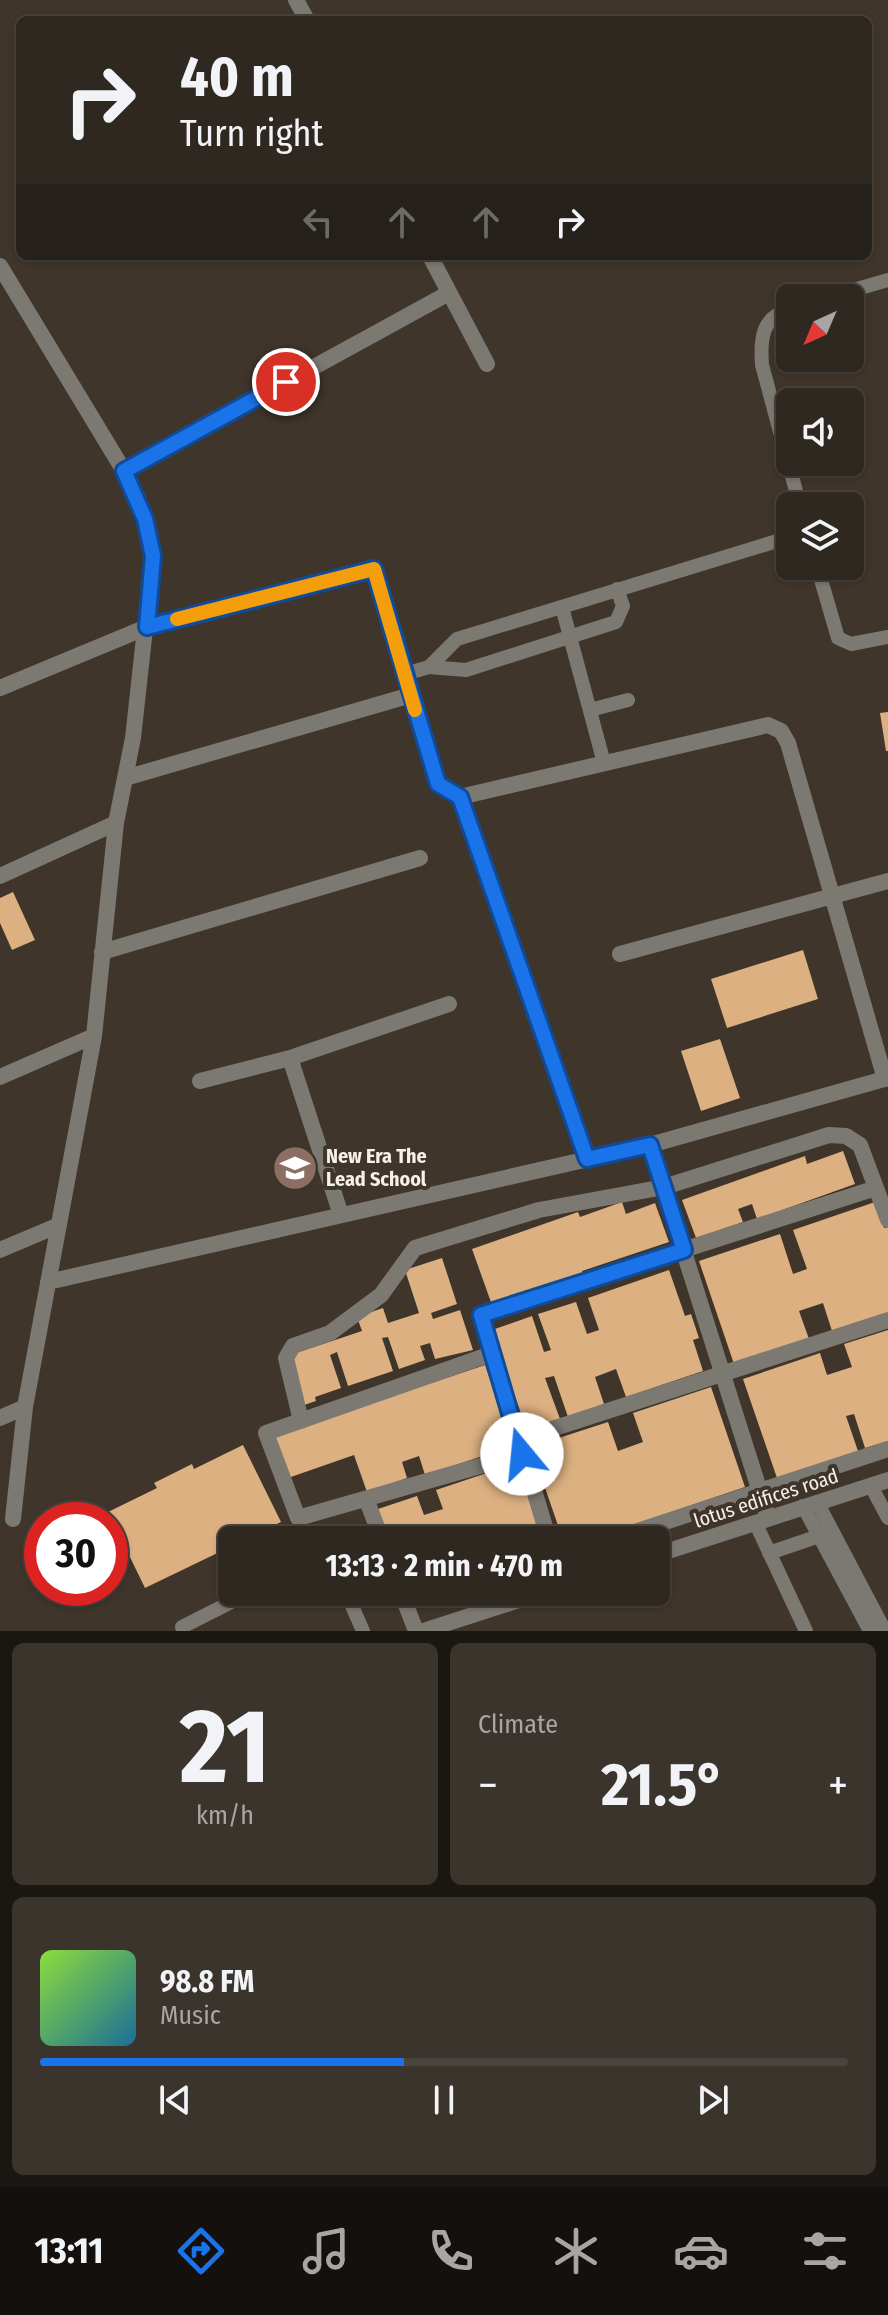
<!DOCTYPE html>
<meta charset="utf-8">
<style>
body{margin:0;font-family:"Fira Sans Condensed",sans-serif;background:#3b342d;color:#f1f3f6;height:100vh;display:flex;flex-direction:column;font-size:30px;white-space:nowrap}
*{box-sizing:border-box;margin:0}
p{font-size:26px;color:#a7a6a5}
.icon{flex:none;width:44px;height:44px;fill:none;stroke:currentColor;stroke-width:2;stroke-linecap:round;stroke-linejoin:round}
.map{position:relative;height:1631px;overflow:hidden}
.sheet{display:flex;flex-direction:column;gap:12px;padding:12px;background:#1a1612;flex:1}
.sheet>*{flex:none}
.banner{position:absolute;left:16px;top:16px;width:856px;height:244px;border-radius:12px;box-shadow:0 2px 6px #0004,0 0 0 2px #4a443e;background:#2f2820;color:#f1f3f6;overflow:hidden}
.needle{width:52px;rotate:224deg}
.fabs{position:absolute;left:776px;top:284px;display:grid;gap:16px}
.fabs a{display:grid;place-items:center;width:88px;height:88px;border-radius:12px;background:#2f2820;box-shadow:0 2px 6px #0004,0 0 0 2px #4a443e;font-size:40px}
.speed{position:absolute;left:24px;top:1502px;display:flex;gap:16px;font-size:40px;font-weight:700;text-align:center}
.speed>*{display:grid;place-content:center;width:104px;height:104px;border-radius:50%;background:#2f2820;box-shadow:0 2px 6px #0004,0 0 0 2px #4a443e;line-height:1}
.speed .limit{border:12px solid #d22;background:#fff;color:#111}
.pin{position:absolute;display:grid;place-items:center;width:68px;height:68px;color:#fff;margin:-34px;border:4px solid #fff;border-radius:50%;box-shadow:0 2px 8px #0007}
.me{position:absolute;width:88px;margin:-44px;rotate:343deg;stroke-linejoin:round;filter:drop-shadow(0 0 6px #0008)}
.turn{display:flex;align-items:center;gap:28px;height:168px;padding:0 32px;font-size:36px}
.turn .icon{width:104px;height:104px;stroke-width:2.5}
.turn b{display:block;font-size:56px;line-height:68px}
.lanes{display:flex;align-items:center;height:76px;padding:0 32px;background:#0003;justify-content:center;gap:40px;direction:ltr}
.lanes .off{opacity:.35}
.big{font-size:60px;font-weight:700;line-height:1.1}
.sheet .card{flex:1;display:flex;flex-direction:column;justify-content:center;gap:12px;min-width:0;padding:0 28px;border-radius:12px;background:#3b342d}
.sheet .dial{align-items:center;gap:0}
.dial b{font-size:104px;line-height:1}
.song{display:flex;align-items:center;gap:24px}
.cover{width:96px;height:96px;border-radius:12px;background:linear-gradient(135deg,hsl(90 70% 55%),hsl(200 70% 35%))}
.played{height:8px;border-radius:4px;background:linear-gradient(90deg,#1a73e8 45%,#4a443e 45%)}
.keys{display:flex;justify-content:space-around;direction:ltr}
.heat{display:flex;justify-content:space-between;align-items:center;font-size:44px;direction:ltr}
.sheet .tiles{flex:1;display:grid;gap:12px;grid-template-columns:1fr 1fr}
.card:last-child{grid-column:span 2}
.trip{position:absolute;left:218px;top:1526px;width:452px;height:80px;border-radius:12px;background:#2f2820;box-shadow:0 2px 6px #0004,0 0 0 2px #4a443e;font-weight:700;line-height:80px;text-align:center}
.menu{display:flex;height:128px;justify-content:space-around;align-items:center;background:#13100d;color:#a7a6a5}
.menu .icon{width:56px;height:56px}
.menu .current{color:#1a73e8}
.menu b{font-size:36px;color:#f1f3f6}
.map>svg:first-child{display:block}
.building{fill:#dcb081}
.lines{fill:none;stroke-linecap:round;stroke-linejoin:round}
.lane{stroke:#7c7973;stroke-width:14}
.street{stroke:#7c7973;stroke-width:16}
.route-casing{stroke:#114b97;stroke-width:20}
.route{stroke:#1a73e8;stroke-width:14}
.slow{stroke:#f59e0b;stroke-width:14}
.labels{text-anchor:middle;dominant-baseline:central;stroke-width:8;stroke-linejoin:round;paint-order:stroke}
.poi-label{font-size:20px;font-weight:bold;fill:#f8f1eb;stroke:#3f352a;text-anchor:start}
.street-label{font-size:20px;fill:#f8f1eb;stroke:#3f352a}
</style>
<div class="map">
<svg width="888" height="1631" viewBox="0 0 888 1631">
<rect width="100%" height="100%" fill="#3f352a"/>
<path class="building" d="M 888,712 L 888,751 L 886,751 L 880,713 Z
M 13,892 L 35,940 L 12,950 L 0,923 L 0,898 Z
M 803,950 L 818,999 L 727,1028 L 711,979 Z
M 720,1039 L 740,1098 L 701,1111 L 681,1051 Z
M 843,1151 L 855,1184 L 757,1219 L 752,1204 L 738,1209 L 743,1222 L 696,1238 L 682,1200 L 805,1156 L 807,1164 Z
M 622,1202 L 626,1214 L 655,1203 L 669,1242 L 582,1271 L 583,1276 L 492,1305 L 472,1249 L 578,1212 L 580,1217 Z
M 875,1202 L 884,1228 L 888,1227 L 888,1313 L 832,1331 L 823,1303 L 799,1311 L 809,1339 L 734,1364 L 699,1261 L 780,1234 L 793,1274 L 807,1269 L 793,1230 Z
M 442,1258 L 457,1304 L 431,1313 L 433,1319 L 460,1310 L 473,1350 L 435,1359 L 430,1343 L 420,1346 L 425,1360 L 399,1369 L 388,1337 L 382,1338 L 393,1371 L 348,1386 L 337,1352 L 330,1355 L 341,1388 L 315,1397 L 316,1401 L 301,1406 L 290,1355 L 362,1331 L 357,1317 L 383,1308 L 388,1323 L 419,1313 L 405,1270 Z
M 669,1270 L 685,1316 L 691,1314 L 699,1338 L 693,1340 L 703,1371 L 626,1397 L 616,1369 L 595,1377 L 604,1404 L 568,1417 L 554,1376 L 545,1378 L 560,1419 L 527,1431 L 492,1330 L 532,1316 L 544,1352 L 551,1350 L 538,1314 L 576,1302 L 587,1334 L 599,1330 L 588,1298 Z
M 888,1330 L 888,1441 L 865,1448 L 854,1414 L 846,1416 L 858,1451 L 777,1478 L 743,1379 L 820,1353 L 827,1375 L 852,1367 L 844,1344 Z
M 485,1365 L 513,1446 L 425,1475 L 419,1456 L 402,1462 L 407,1478 L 367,1492 L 354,1455 L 288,1478 L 274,1436 Z
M 711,1387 L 745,1487 L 588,1540 L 563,1540 L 531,1447 L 608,1422 L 618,1451 L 643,1442 L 633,1413 Z
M 243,1445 L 281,1522 L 244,1540 L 232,1540 L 232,1546 L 145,1588 L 108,1512 L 157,1488 L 154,1483 L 192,1464 L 194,1469 Z
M 517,1463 L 544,1540 L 388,1540 L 378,1509 L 417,1496 L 424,1515 L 443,1509 L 436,1490 Z"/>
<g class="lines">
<path class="lane" d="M 826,298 L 888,280
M 790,309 C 762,317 760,338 762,365 L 800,506
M 817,566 L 838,638 L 851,644 L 888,637
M 562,607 L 604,763
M 429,667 L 466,670 L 616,622 L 623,606 L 617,589
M 405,674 L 429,667 L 457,639 L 790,537
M 590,710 L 628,700
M 871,1486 L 888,1518
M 817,1502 L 885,1631
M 803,1506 L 870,1631
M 755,1522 L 806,1631
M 769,1553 L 819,1536
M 346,1592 L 363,1631
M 182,1627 L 251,1592"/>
<path class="street" d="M 296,0 L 307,20
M 430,256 L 487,364
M 0,266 L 124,471 L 145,519 L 153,556 L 133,738 L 116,823 L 94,1036 L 25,1407 L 0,1418
M 124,471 L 449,293
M 0,688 L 147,627 L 374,569 L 438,784 L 460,797 L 768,725 L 781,731 L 788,743 L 885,1079
M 125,778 L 411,695
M 460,797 L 587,1159
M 0,876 L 116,823
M 102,952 L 420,858
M 620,954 L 888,881
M 290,1058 L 341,1215
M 0,1077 L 94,1036
M 200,1081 L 290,1058 L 449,1004
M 650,1145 L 768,1517
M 0,1250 L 59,1225
M 48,1282 L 650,1145 L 888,1078
M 491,1354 L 266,1433 L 298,1518 L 522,1454
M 301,1421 L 286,1358 L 293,1346 L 330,1333 L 381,1295 L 415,1248 L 539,1210 L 664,1187 L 829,1135 L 846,1136 L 860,1145 L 888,1220
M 518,1440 L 888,1320
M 367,1501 L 382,1540
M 13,1519 L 25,1407
M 549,1540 L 481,1315 L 876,1188
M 610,1540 L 888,1449
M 656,1555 L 888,1480
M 401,1592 L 416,1631
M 423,1631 L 544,1592"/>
</g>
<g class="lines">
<g class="route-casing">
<path id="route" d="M 286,382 L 124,471 L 145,519 L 153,556 L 147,627 L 374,569 L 438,784 L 460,797 L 587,1159 L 650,1145 L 684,1250 L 481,1315 L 522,1454"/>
</g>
<use href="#route" class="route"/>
<path class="slow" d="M 177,619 L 374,569 L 415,710"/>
</g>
<defs>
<g id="school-disc" transform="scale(2.3)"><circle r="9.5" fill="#8d6e63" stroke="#3f352a"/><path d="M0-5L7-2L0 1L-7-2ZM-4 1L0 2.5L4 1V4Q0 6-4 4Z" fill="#fff"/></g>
</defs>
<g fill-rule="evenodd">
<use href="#school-disc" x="295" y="1168"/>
</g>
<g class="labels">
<g class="poi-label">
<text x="326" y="1156">New Era The<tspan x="326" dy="23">Lead School</tspan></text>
</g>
<g class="street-label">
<text transform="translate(766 1498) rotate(-18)">lotus edifices road</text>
</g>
</g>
</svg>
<div class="fabs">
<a><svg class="needle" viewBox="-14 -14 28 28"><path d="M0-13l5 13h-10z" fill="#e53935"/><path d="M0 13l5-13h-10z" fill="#a7a6a5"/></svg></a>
<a><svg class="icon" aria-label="sound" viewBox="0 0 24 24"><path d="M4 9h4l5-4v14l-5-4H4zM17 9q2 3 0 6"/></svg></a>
<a><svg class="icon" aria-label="layers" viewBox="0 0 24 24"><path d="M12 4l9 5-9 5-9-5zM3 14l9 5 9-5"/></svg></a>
</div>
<div class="speed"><div class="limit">30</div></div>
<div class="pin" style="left:286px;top:382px;background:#d93025"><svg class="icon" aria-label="arrive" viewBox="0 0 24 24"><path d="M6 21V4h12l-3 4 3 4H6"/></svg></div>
<svg class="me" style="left:522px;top:1454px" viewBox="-20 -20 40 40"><circle r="19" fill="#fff"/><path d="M0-13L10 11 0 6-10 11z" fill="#1a73e8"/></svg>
<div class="trip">13:13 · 2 min · 470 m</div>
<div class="banner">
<div class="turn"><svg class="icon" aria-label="right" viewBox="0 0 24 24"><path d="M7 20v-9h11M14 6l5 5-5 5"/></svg><div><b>40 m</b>Turn right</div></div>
<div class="lanes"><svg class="icon off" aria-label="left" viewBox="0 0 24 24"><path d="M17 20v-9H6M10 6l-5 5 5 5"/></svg><svg class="icon off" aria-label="ahead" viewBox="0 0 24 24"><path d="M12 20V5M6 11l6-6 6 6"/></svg><svg class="icon off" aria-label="ahead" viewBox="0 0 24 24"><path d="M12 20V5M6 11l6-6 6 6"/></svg><svg class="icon" aria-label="right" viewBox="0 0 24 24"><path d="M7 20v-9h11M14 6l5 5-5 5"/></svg></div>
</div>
</div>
<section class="sheet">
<div class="tiles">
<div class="card dial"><b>21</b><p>km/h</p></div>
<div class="card"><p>Climate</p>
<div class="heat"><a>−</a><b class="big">21.5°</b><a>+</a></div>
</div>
<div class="card">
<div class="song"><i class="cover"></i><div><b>98.8 FM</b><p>Music</p></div></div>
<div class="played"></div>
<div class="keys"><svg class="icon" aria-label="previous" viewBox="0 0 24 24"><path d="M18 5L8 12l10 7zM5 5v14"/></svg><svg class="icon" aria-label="pause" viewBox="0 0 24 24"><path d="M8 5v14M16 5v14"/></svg><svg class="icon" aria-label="next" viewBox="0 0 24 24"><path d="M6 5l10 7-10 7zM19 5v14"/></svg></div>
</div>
</div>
</section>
<nav class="menu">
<b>13:11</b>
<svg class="icon current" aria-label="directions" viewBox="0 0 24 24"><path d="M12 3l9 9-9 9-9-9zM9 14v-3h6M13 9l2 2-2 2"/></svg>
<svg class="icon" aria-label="music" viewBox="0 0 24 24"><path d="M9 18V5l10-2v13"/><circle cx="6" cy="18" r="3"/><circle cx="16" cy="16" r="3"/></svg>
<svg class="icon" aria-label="phone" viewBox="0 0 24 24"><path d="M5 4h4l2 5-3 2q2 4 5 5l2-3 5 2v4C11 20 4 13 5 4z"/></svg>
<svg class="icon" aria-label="climate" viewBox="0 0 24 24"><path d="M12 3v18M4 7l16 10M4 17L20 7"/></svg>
<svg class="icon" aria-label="car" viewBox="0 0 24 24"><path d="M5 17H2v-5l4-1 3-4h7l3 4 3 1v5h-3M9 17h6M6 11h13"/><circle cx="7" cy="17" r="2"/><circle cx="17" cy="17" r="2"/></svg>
<svg class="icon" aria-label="filters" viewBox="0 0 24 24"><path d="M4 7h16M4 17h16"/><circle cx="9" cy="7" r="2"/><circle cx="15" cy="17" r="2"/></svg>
</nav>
